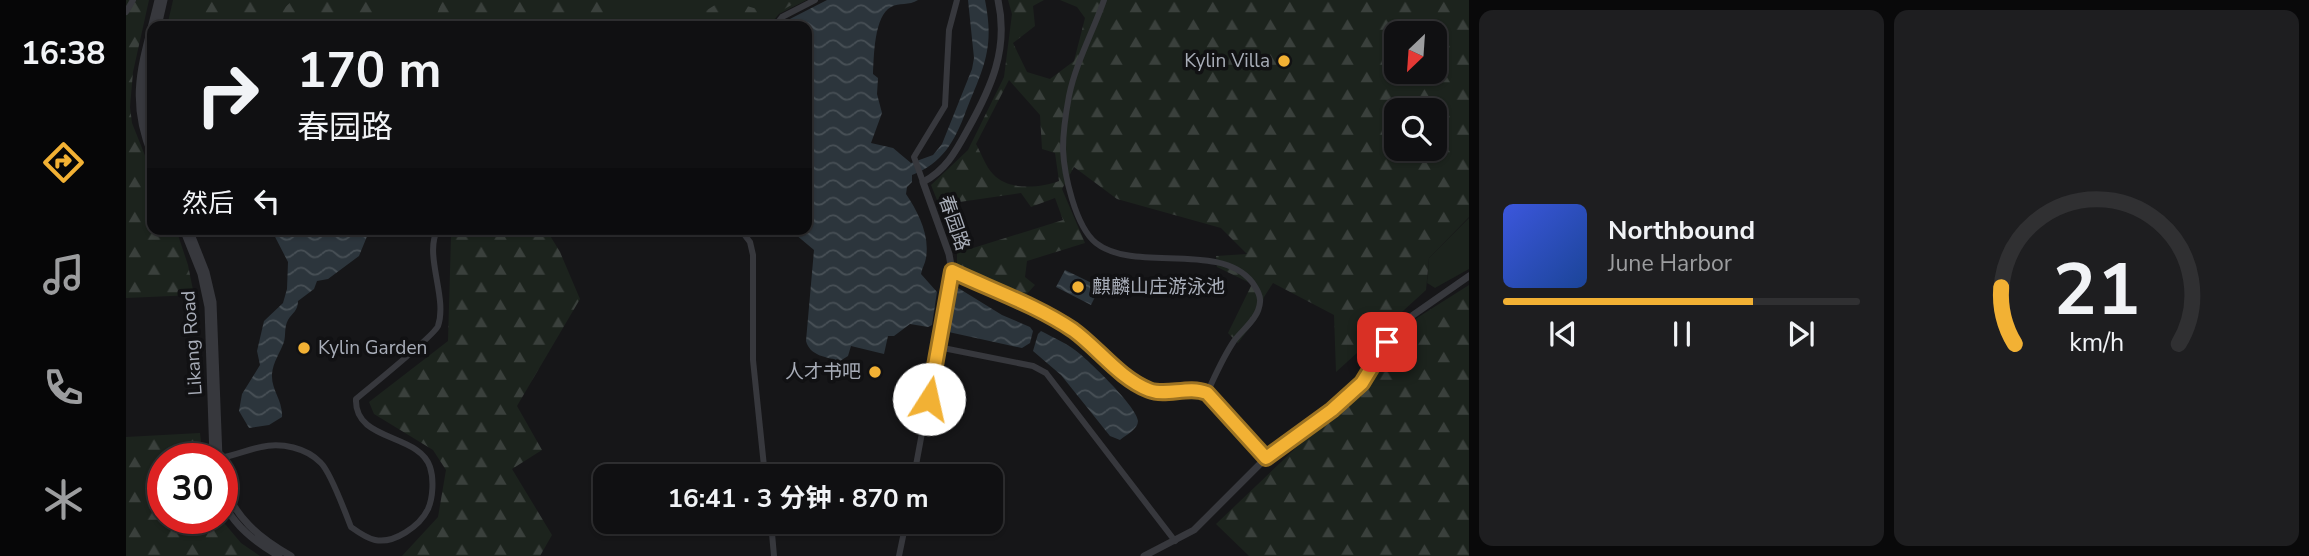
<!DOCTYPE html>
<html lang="zh">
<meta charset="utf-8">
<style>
body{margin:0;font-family:"Nunito Sans","Noto Sans SC",sans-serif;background:#1e1e20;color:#f1f3f6;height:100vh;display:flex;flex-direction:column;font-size:26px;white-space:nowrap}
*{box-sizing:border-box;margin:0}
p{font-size:23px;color:#9c9d9f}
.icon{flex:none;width:38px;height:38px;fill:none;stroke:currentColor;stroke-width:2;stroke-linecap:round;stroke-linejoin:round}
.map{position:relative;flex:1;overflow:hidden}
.sheet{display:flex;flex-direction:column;gap:10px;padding:10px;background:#09090a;width:840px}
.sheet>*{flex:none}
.guide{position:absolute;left:21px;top:21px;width:665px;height:214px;border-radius:14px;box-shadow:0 2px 5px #0004,0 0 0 2px #303032;background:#101012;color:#f1f3f6;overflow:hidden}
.needle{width:46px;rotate:205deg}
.fabs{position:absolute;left:1258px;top:21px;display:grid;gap:14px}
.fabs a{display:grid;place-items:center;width:63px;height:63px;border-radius:14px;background:#101012;box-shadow:0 2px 5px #0004,0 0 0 2px #303032;font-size:35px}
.speed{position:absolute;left:21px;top:443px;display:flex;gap:14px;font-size:35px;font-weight:700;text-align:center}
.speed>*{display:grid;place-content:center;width:91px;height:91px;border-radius:50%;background:#101012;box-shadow:0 2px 5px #0004,0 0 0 2px #303032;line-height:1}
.speed .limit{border:10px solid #d22;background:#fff;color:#111}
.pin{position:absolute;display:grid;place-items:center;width:60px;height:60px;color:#fff;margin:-30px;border-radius:14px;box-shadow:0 4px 10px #0006}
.me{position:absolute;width:77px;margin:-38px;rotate:10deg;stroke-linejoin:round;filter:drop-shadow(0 0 5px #0008)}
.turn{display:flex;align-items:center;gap:24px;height:147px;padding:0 35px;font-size:32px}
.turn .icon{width:91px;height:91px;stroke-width:2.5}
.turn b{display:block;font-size:49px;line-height:60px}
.then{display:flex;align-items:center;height:66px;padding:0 35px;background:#0003;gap:14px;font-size:26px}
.sheet .card{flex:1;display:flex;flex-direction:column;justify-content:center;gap:10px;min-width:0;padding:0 24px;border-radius:14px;background:#1e1e20}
.sheet .dial{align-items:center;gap:0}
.dial svg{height:182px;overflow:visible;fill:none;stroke:#303032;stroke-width:7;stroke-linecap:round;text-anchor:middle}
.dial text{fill:#f1f3f6;stroke:none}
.song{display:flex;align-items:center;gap:21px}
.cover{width:84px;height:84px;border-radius:10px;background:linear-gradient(135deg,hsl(230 70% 55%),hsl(220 70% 35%))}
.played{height:7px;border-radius:4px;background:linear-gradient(90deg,#f2b134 70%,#303032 70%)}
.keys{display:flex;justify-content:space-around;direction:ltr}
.sheet .tiles{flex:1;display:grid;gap:10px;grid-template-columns:repeat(2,1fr)}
.trip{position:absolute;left:467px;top:464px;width:410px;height:70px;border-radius:14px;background:#101012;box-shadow:0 2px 5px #0004,0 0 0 2px #303032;font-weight:700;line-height:70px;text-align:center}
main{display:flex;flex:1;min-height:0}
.dock{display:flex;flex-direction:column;width:126px;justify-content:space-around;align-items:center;background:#060607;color:#9c9d9f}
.dock .icon{width:49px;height:49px}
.dock .selected{color:#f2b134}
.dock b{font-size:32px;color:#f1f3f6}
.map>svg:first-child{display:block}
.green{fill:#1c231d}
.forest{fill:url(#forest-firs);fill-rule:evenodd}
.water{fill:url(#water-waves)}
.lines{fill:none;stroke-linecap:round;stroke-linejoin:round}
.minor{stroke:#37383d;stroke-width:6}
.tertiary{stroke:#37383d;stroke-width:7}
.route-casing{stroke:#9d7322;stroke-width:18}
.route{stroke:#f2b134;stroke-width:12}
.poi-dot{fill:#f2b134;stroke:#111113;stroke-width:2.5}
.labels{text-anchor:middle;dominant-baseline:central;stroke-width:7;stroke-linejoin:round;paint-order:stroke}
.poi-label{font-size:19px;fill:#a8adb8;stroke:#111113;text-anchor:end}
.street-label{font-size:19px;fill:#a8adb8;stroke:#111113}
</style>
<main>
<nav class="dock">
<b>16:38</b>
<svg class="icon selected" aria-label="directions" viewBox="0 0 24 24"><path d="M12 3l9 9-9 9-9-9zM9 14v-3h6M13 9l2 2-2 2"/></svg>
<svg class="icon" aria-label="music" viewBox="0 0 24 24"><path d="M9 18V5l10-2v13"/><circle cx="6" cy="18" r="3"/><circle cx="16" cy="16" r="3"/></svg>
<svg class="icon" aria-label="phone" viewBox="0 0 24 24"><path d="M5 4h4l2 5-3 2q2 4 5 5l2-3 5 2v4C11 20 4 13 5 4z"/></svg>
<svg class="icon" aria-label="climate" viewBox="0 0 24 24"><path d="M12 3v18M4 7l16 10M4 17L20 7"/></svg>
</nav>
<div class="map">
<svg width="1343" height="556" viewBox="0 0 1343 556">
<defs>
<pattern id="forest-firs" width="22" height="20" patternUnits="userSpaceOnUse" patternTransform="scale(1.75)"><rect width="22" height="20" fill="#1c231d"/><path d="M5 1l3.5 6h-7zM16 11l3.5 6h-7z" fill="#3a403c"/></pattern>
<pattern id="water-waves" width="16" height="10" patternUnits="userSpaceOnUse" patternTransform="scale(1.75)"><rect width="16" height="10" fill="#2c353c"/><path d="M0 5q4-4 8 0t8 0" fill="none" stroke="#485056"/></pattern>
</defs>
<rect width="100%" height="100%" fill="#161618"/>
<path class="green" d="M 47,0 L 681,0 L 653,14 L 643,26 L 41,26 Z
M 1343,218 L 1343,269 L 1309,288 L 1301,283 L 1303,258 Z"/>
<path class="forest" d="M 0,0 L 23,0 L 7,72 L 4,107 L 6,123 L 26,173 L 26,229 L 50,229 L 62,265 L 68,295 L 0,298 Z
M 75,0 L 142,0 L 148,9 L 154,12 L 167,0 L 275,0 L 259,26 L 68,26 Z
M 316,0 L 502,0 L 499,14 L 502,26 L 307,26 Z
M 597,0 C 614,0 631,14 648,9 C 659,6 660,0 674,0 L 643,18 L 648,26 L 566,26 L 573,15 Z
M 882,0 L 918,0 L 907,6 L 909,26 L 887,43 L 901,72 L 924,79 L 948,61 L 959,18 L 951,7 L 934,0 L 1343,0 L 1343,217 L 1303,258 L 1300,290 L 1210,372 L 1208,315 L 1147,283 L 1138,297 L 1134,314 L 1112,343 L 1102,333 L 1126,284 L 1091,267 L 1090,256 L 1121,254 L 1095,228 L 991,199 L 948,167 L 936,189 L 959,243 L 901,261 L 899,277 L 909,285 L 898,297 L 831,269 L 831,253 L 937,220 L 929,198 L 905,207 L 895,193 L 813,205 L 805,185 L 842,150 L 878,77 L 886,14 ZM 1270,33 L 1309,33 L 1309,72 L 1270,72 ZM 883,80 L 914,115 L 916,149 L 929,153 L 933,181 C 914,188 882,191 867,174 C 860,167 855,153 850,144 ZM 1270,110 L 1309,110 L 1309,149 L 1270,149 Z
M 323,229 L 420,229 L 434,252 L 454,299 L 391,406 L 416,450 L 386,469 L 426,535 L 414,556 L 276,556 L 312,517 L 320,470 L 307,450 L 248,414 L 243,402 L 322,341 L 325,237 Z
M 1343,285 L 1343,556 L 1123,556 L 1090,524 L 1175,443 L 1239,390 L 1283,323 Z
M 74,433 L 77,458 L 37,458 L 37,518 L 94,518 L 115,543 L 134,556 L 0,556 L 0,437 Z"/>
<path class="water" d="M 701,0 L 792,0 C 783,6 773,2 765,7 C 748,16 748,56 747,74 L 752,78 L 751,94 L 756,113 L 745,143 L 767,148 L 785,163 L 807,155 L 816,144 L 846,69 L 848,58 L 842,0 L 859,0 C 869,49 857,68 840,111 C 829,141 816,164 786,175 L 786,182 L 781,187 L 780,194 C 792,212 804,235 800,258 C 799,264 796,268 795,274 L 811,292 L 806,325 L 802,327 L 784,324 L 768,336 L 762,336 L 758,354 L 725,346 L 722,356 L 714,361 C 700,357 684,356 680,341 L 688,250 L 663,229 L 681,229 L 681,26 L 654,26 L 658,22 Z
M 145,229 L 244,229 L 233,256 L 202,279 L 191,281 L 188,289 L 172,301 C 172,311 166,313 162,320 C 158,327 160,335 158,342 C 154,353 147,362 146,374 C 145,390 157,400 156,417 L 143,425 L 123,428 L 113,411 L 116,394 L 134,365 L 131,351 L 138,321 L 157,303 L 161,289 L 162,262 Z
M 939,270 L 974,287 L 965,305 L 930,287 Z
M 829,286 L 876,315 L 904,327 L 907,331 L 904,343 L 896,348 L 818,331 C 814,319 819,294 829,286 Z
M 915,331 C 928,338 943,344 954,354 C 966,364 1011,407 1012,421 C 1012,429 1000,435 994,440 L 984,436 L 935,375 L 907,351 L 912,334 Z"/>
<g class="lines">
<path class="minor" d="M 978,0 C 967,32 950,62 943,96 C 940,112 937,132 937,149 C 938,174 949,226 970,243 C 1008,273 1094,241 1126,282 C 1130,288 1135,295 1134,302 C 1133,318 1117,329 1108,341 C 1097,357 1089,376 1081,393
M 0,12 L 7,0
M 649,26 L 656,17 L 689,0
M 797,182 L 788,157 L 819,106 L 823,30 L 831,0
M 614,229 L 624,242 L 627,255 L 627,360 L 639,476
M 812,347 L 907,366 L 920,373 L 1049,541
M 93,458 C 108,456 120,450 135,447 C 155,442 181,448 195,463 C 205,473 219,512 225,527 C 232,532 240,538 249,540 C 268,544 294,526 302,509 C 307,498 308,479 304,467 C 293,433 228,442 230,399 C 243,388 308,336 312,326 C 322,297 297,254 312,229
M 788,476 L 826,271
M 645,522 L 648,556
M 773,556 L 780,522"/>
<path class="tertiary" d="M 872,0 C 883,49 865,88 842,129 C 830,151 820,170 797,182 L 823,254 L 826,271 C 866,290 910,305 947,330 C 972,348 994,378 1023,390 C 1041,397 1062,385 1081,393 L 1140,458
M 32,26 L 38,0
M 26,51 C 19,83 16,108 26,140
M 26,156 C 1,95 18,60 32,0
M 57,229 L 75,274 L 82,307 L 87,458
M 63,229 L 80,272 L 87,302 L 93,458
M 96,480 C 108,517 132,537 165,556
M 96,500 C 108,526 129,542 153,556
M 1018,556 L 1068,530 L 1140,458 L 1206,410 L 1236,383 L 1261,342 L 1280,320 L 1343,276"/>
</g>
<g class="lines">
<g class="route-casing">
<path id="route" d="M 803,399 L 826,271 C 866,290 910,305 947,330 C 972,348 993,378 1023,390 C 1041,397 1062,385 1081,393 L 1140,458 L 1206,410 L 1236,383 L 1261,342"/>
</g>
<use href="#route" class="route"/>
</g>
<g class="poi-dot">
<circle cx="1158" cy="61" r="7"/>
<circle cx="952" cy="287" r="7"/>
<circle cx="178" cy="348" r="7"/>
<circle cx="749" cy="372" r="7"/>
</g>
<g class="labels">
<g class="poi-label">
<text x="1144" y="61">Kylin Villa</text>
<text x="966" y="287" text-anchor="start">麒麟山庄游泳池</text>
<text x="192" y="348" text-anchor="start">Kylin Garden</text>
<text x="735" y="372">人才书吧</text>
</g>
<g class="street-label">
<text transform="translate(828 223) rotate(71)">春园路</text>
<text transform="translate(66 343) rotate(-94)">Likang Road</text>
</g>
</g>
</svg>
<div class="fabs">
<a><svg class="needle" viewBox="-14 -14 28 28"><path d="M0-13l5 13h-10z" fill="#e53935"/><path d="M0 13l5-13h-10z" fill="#9c9d9f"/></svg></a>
<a><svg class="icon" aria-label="search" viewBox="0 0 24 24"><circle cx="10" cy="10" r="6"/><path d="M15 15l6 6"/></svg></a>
</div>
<div class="speed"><div class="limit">30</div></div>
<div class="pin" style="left:1261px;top:342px;background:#d93025"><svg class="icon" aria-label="arrive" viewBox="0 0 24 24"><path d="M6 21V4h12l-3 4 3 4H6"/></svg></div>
<svg class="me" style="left:803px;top:399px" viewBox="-20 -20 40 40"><circle r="19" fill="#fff"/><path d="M0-13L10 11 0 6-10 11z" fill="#f2b134"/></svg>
<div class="trip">16:41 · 3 分钟 · 870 m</div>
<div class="guide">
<div class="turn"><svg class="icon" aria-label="right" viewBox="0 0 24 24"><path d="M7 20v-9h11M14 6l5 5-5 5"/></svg><div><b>170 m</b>春园路</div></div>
<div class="then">然后<svg class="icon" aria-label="left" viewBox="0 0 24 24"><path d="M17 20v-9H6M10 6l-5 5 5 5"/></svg></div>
</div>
</div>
<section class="sheet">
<div class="tiles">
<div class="card">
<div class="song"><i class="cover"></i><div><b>Northbound</b><p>June Harbor</p></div></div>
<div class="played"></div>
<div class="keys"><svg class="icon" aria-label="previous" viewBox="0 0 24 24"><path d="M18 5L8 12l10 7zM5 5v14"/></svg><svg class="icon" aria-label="pause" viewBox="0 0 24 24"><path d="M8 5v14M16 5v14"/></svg><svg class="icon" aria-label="next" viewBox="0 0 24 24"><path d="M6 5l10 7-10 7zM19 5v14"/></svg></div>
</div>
<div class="card dial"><svg viewBox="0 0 100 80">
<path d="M14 69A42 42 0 1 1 86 69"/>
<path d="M14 69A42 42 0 0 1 8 44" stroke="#f2b134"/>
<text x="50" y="56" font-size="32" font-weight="700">21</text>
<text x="50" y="72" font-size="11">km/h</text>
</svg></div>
</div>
</section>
</main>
